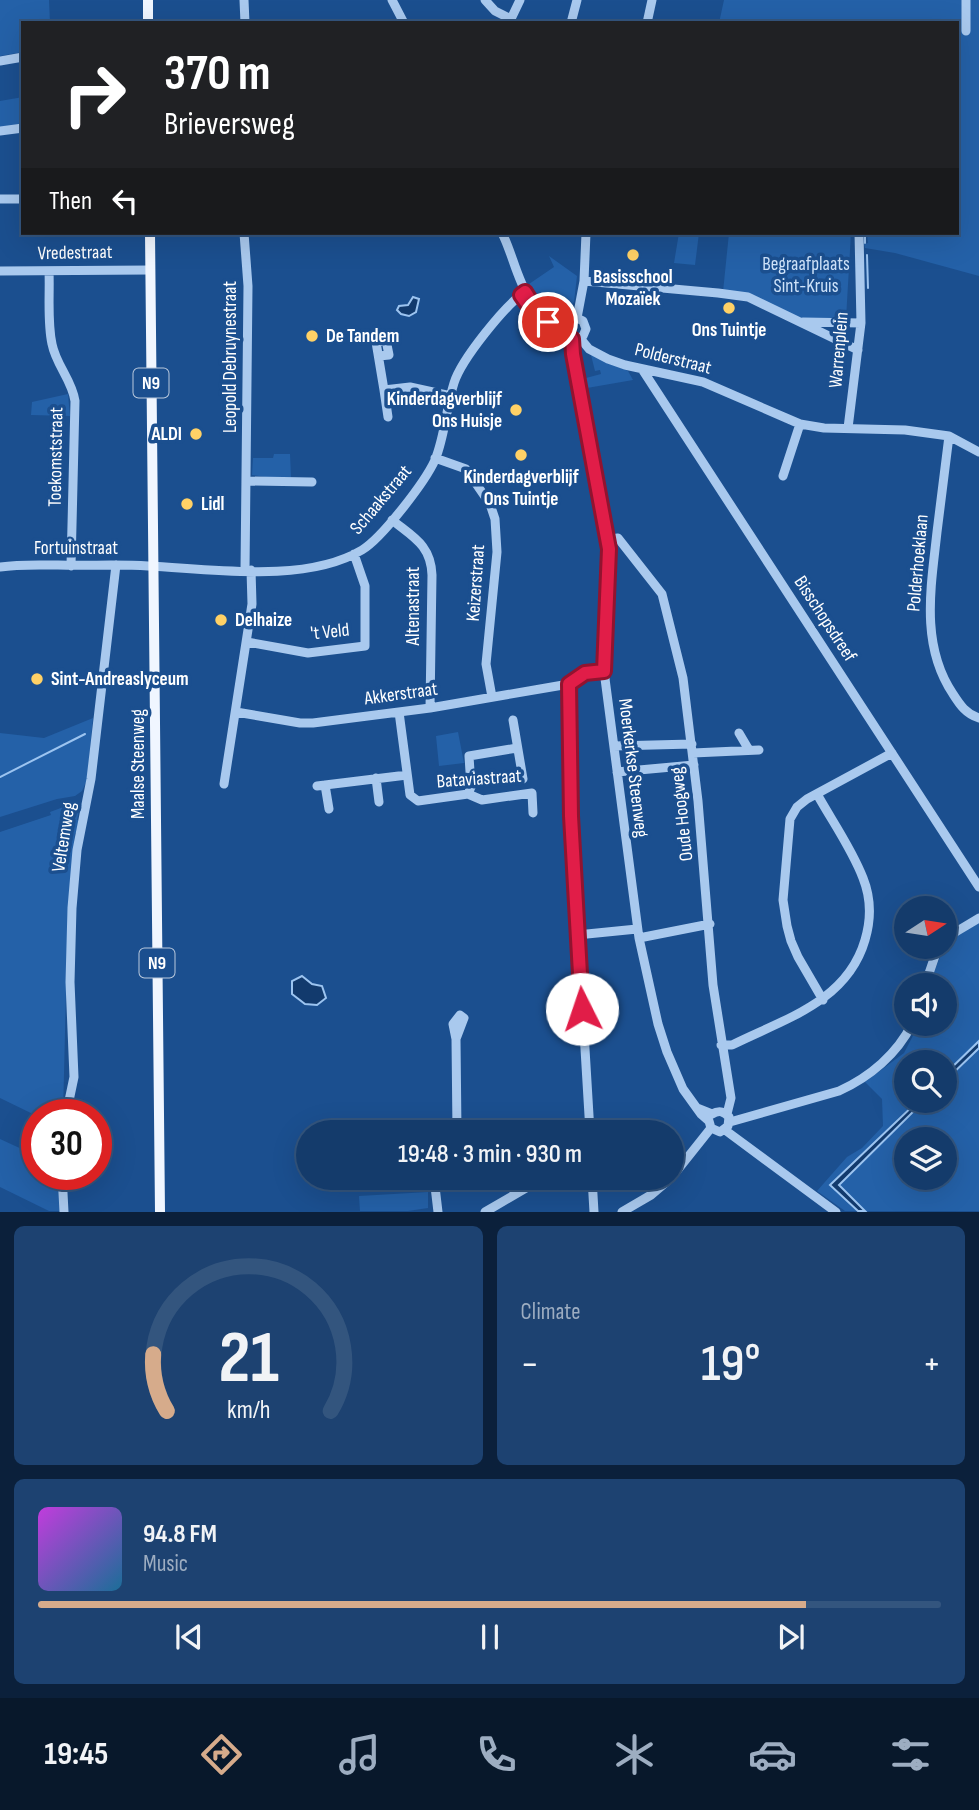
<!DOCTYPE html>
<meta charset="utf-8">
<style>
body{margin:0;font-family:"Sofia Sans Condensed",sans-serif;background:#1d4271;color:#f1f3f6;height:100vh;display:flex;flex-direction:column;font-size:26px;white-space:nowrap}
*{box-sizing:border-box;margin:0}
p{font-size:23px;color:#9dadc1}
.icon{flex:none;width:38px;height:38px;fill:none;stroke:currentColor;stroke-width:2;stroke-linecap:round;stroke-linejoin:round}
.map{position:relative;height:1212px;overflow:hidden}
.panel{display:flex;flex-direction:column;gap:14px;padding:14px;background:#0b203b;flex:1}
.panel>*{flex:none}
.hud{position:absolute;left:21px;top:21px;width:938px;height:214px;border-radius:0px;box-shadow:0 7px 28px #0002,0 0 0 2px #33557e;background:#202124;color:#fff;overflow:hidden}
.needle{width:46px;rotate:78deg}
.controls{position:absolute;left:894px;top:896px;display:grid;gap:14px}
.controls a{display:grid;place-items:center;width:63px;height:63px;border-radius:50%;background:#143b6b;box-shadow:0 7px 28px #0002,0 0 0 2px #33557e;font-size:35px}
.speed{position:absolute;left:21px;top:1099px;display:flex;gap:14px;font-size:35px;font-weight:700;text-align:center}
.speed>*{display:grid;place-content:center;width:91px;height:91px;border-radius:50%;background:#143b6b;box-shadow:0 7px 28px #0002,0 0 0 2px #33557e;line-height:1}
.speed .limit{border:10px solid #d22;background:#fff;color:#111}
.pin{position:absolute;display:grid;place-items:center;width:60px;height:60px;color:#fff;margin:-30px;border:4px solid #fff;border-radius:50%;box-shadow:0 2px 7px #0007}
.me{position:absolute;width:77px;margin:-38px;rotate:356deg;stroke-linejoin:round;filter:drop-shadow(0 0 5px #0008)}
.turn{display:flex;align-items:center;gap:24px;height:147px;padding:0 28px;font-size:32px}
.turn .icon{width:91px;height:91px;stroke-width:2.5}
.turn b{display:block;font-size:49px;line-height:60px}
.then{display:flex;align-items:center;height:66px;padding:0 28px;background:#0003;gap:14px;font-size:26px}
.big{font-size:52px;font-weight:600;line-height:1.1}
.panel .card{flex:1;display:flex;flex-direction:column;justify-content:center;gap:10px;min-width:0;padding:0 24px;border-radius:10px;background:#1d4271}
.panel .dial{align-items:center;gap:0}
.dial svg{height:182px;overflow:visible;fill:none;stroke:#33557e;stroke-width:7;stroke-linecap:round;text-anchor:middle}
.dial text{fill:#f1f3f6;stroke:none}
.song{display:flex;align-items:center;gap:21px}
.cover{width:84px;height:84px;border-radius:10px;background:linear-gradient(135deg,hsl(290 70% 55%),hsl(200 70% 35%))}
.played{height:7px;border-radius:4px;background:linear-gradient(90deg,#d6ab8b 85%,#33557e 85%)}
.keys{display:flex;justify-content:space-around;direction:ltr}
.heat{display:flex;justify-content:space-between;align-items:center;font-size:38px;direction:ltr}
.panel .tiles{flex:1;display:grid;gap:14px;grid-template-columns:1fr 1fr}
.card:last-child{grid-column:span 2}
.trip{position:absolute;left:296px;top:1120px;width:388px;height:70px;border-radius:35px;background:#143b6b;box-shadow:0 7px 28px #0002,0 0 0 2px #33557e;font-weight:600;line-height:70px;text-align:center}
.menu{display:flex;height:112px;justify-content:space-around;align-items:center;background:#08182b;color:#9dadc1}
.menu .icon{width:49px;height:49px}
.menu .on{color:#d6ab8b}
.menu b{font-size:32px;color:#f1f3f6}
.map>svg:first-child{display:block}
.green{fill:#2461a8;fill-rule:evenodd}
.water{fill:#123a6d;stroke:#9cc4f0;stroke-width:2}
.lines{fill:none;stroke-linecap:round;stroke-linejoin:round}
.stream{stroke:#9cc4f0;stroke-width:2}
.minor{stroke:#a9c9ee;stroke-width:9}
.major{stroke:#f0f6ff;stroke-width:10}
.route-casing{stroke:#92132f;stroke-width:18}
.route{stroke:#e11d48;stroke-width:12}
.poi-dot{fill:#ffd166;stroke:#1b4f8f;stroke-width:2.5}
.labels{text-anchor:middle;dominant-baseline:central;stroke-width:7;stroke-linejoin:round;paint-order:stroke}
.shield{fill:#1b4f8f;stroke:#bbcadd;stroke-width:2}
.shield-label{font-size:18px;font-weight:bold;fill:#fff}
.street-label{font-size:19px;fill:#fff;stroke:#1b4f8f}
.park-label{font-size:19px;fill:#cfe3fa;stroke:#1b4f8f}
.poi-label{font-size:19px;font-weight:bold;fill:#fff;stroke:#1b4f8f;text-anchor:start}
</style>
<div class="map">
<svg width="979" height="1212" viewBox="0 0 979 1212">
<rect width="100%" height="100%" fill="#1b4f8f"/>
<path class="green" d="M 0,0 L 49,0 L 50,23 L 23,23 L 23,52 L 0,56 Z
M 724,0 L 979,0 L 979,276 L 895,253 L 865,248 L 864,244 L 868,243 L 867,233 L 957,233 L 957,23 L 719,23 Z
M 23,97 L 23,125 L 0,129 L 0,101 Z
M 679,233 L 699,233 L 695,265 L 674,263 Z
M 729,233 L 851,233 L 846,319 L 798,318 L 723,292 Z
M 549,256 L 577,276 L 574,302 L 565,313 C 547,315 535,299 529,284 L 554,267 Z
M 591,355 L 628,371 L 633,380 L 587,388 L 586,378 L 601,374 L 600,370 L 595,371 Z
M 68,394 L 70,416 L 31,415 L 32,402 Z
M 274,454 L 290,454 L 291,477 L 279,479 L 252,475 L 253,458 L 273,458 Z
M 93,718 L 87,780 L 82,791 L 75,796 L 57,799 L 0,817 L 0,733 L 44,738 Z
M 458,732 L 464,763 L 439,766 L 436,736 Z
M 77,802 L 83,805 L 84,809 L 79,810 L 77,820 L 81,821 L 78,834 L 75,833 L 68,908 L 63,1115 L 37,1116 L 0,1098 L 0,832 L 51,815 L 50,812 Z
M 979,921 L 979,1211 L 845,1211 L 817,1191 L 847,1157 L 862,1148 L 883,1126 L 882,1099 L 865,1082 L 904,1053 L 919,1024 L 945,1024 L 945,985 L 930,985 C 942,947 946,942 979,921 ZM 906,1062 L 945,1062 L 945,1101 L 906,1101 ZM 906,1139 L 945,1139 L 945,1178 L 906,1178 Z
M 0,1139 L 37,1156 L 37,1174 L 59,1174 L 61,1211 L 49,1211 L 0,1187 Z
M 428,1192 L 428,1208 L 408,1211 L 360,1211 L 359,1196 Z"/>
<path class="water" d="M 413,297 L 419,299 L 416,312 L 409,316 L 401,314 L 397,310 L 399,306 L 408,305 Z
M 302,976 L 312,984 L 322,986 L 326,998 L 317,1005 L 305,1004 L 292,994 L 292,981 Z
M 979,1041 L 979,1048 L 945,1081 L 945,1074 Z
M 918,1101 L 924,1101 L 839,1185 L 865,1211 L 858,1211 L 830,1185 Z"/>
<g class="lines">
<path class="stream" d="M 865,233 L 865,243
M 867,255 L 868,288
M 0,777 L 85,734"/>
<path class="minor" d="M 244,0 L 245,23
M 392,0 L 404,23
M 485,0 L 495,11 L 511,19
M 966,0 L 966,31
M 509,23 L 520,0
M 571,23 L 577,0
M 647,23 L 652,0
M 0,61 L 23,57
M 0,131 L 23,128
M 0,199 L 23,199
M 244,233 L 248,286 L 245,570
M 502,233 C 517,261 522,317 562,321 C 568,322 571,318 577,318
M 0,271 L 150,270
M 49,271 C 50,294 47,321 52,344 C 56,365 72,380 75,401 L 71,566
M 584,281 L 718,293 L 748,297 L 858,350
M 577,318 L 584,281 L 586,233
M 803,322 L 861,323
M 564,329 L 567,336 L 572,339
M 580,338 L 589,349 L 608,359 L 625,365 L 703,382 L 800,424 L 824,428 L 905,430 L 949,436 L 979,452
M 572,339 L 609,549 L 604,671 L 639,938 L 658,1024 L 667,1052 L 683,1089 L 701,1114 L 709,1121 L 711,1128 L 720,1132 L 728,1126 L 729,1117 C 724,1111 719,1110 712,1114 L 697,1108
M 577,339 L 583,336 L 586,329 L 583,321 L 577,318
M 379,356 L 389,355 L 386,340 L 376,342 L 384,390 L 410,387 L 451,396
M 642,369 L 979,887
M 384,390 L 388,417
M 848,428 L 861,323 L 859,233
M 949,436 C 945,468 941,500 937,532 C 931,587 920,645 953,694 C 960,705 966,714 979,718
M 435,458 L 466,469 L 490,504 L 495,519 L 497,552 L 486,664 L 492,697
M 783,476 L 800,424
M 247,481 L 312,482
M 392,520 C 413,537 431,545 432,575 L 430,708
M 608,539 L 618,538 L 662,594 L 683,678 L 698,801 L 713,985 L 731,1098 L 727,1114
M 0,567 C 19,564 39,565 58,565 C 88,566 118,564 148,566 C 211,569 305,584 362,550 C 382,538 425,482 435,460 C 445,436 446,408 454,383 C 461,360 505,305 525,292
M 247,642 L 308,653 L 365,646 L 365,586 L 354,554
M 236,712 L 300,723 L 313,723 L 430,708 L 569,684
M 399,712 L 410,795 L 418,801 L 468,794 L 482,800 L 532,793 L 533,813
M 513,720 L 523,779
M 739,733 L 749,750
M 614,746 L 692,744
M 693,753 L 759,750
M 617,772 L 694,765
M 376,778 L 379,802
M 224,784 L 252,604 L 251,570
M 325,785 L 329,809
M 317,786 L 407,775
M 468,794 L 471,787 L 469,756 L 517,748
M 577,935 L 637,929
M 639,938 L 710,924
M 945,941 L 954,933 L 979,918
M 925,985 L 936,953 L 940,947
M 823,1000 L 798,957 L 791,941 L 787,926 L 783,900 L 790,819 L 797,807 L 807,799 L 892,753
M 456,1039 L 464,1018 L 460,1015 L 453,1024 L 456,1039 L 457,1132
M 721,1045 L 732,1045 C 784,1019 847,1002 865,940 C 871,920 871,898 863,878 C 852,849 832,821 817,794
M 66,1115 L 74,1077 L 70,982 L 72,908 L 77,850 L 91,779 L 116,565
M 730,1122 L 839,1091 C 870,1077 897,1054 912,1024
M 725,1130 L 836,1212
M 590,1132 L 571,816 L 569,684 L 585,673 L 604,671
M 62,1174 L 64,1212
M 672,1177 L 711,1128
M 434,1178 L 438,1212
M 592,1178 L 594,1212
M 485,1212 L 543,1178
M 622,1212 L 651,1195 L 671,1178"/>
<path class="major" d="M 148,0 L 148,23
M 150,233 L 160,1212"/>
</g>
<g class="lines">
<g class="route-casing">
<path id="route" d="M 548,322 L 533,312 L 521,295 L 525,292 C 534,308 549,321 567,321 L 564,329 L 567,336 L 572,339 L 573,354 L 609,549 L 604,671 L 585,673 L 569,684 L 571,816 L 582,1009"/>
</g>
<use href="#route" class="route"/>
</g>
<g class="poi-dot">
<circle cx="633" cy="255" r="7"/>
<circle cx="729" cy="308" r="7"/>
<circle cx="312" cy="336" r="7"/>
<circle cx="516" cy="410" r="7"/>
<circle cx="196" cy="434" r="7"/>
<circle cx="521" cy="455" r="7"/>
<circle cx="187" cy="504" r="7"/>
<circle cx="221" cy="620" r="7"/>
<circle cx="37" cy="679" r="7"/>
</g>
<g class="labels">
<g class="shield">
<rect x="133.5" y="368.5" width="35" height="29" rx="5"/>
<rect x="139.5" y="948.5" width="35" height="29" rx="5"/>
</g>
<g class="shield-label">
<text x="151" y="383">N9</text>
<text x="157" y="963">N9</text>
</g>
<g class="street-label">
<text transform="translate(75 253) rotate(-1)">Vredestraat</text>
<text transform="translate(839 350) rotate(-85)">Warrenplein</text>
<text transform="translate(230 357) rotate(-90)">Leopold Debruynestraat</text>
<text transform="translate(673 359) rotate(14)">Polderstraat</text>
<text transform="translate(56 457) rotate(-89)">Toekomststraat</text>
<text transform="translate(381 500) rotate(-50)">Schaakstraat</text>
<text x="76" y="548">Fortuinstraat</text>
<text transform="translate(918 563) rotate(-85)">Polderhoeklaan</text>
<text transform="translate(476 583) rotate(-86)">Keizerstraat</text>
<text transform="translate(413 606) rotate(-90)">Altenastraat</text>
<text transform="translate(825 619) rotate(57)">Bisschopsdreef</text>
<text transform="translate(330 632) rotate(-6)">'t Veld</text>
<text transform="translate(401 694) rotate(-8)">Akkerstraat</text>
<text transform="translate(138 764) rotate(-90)">Maalse Steenweg</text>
<text transform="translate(633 768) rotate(83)">Moerkerkse Steenweg</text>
<text transform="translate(479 779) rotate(-4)">Bataviastraat</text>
<text transform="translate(682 814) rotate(-96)">Oude Hoogweg</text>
<text transform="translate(64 837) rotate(-81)">Veltemweg</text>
</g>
<g class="park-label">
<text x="806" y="264">Begraafplaats<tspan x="806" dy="22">Sint-Kruis</tspan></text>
</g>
<g class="poi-label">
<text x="633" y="277" text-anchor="middle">Basisschool<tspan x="633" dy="22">Mozaïek</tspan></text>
<text x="729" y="330" text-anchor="middle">Ons Tuintje</text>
<text x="326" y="336">De Tandem</text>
<text x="502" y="399" text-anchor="end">Kinderdagverblijf<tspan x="502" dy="22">Ons Huisje</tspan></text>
<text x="182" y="434" text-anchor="end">ALDI</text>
<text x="521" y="477" text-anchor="middle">Kinderdagverblijf<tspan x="521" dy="22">Ons Tuintje</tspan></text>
<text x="201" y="504">Lidl</text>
<text x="235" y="620">Delhaize</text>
<text x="51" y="679">Sint-Andreaslyceum</text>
</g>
</g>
</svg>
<div class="controls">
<a><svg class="needle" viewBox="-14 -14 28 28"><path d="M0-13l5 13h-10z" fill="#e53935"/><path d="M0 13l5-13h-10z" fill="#9dadc1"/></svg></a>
<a><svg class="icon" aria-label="sound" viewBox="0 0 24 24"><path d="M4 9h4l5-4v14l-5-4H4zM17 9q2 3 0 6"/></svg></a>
<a><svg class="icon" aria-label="search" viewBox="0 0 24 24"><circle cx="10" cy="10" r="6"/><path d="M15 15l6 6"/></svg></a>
<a><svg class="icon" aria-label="layers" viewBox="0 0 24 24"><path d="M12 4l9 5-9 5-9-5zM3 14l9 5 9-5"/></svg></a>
</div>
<div class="speed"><div class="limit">30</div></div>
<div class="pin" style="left:548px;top:322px;background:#d93025"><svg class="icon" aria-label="arrive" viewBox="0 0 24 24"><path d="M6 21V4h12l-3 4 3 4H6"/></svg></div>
<svg class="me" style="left:582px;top:1009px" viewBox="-20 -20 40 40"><circle r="19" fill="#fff"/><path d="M0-13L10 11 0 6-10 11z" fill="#e11d48"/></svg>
<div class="trip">19:48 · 3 min · 930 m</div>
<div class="hud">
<div class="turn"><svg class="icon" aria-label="right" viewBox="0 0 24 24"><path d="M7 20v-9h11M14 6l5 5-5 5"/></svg><div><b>370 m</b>Brieversweg</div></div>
<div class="then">Then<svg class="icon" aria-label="left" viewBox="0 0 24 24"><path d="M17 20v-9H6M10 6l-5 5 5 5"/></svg></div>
</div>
</div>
<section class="panel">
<div class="tiles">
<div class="card dial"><svg viewBox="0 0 100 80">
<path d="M14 69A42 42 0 1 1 86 69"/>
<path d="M14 69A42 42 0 0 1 8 44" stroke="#d6ab8b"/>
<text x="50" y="56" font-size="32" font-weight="700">21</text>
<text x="50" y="72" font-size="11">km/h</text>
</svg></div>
<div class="card"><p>Climate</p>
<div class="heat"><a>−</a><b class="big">19°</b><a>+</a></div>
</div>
<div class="card">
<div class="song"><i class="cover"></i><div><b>94.8 FM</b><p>Music</p></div></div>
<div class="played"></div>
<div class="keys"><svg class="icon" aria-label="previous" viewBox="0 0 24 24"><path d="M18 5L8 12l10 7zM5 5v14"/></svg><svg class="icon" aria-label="pause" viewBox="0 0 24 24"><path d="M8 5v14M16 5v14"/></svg><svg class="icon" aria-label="next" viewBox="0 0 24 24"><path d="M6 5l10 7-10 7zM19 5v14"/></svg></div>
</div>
</div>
</section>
<nav class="menu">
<b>19:45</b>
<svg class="icon on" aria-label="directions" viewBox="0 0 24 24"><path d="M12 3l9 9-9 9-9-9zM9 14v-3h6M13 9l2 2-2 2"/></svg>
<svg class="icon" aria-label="music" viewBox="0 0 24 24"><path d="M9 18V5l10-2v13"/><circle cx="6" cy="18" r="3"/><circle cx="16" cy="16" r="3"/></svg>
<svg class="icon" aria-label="phone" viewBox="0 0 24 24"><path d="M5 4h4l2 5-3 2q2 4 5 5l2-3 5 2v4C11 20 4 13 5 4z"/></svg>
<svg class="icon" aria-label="climate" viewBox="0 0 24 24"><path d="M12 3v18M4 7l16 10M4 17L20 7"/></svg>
<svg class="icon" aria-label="car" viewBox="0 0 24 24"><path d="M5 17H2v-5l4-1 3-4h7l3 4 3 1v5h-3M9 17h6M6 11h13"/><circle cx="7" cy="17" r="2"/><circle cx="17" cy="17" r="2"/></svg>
<svg class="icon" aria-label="filters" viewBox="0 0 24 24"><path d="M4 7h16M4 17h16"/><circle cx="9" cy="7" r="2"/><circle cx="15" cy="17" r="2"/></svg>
</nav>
